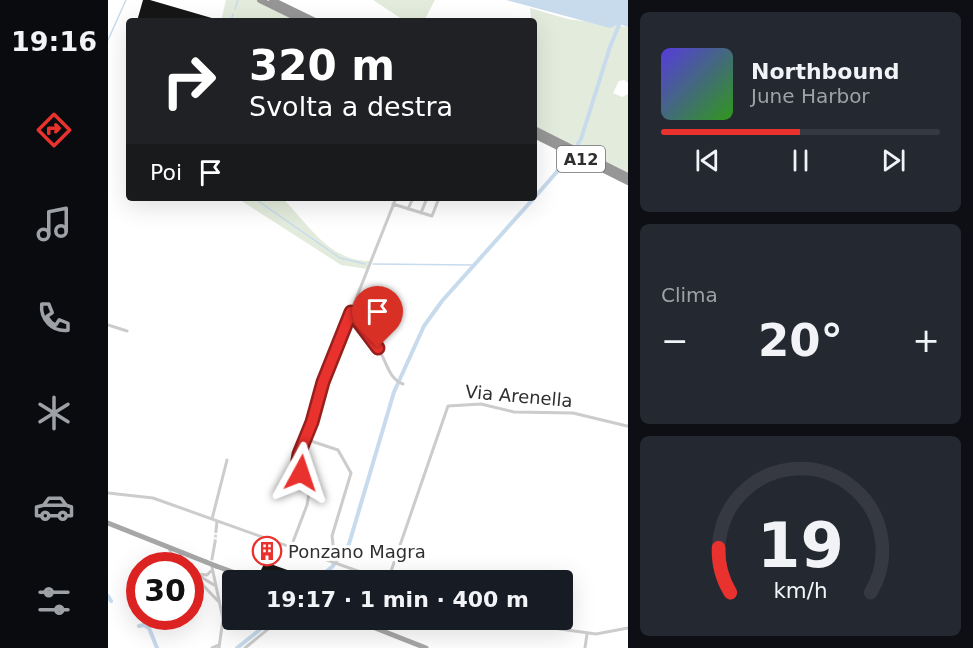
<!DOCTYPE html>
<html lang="it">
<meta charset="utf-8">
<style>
body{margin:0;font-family:"DejaVu Sans",sans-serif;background:#242831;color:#f1f3f6;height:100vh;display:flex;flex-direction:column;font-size:22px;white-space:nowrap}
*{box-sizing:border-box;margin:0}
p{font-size:20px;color:#9ea1a6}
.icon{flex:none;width:33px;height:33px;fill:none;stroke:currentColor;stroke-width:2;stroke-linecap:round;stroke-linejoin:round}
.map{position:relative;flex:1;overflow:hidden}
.drawer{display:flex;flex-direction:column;gap:12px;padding:12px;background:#0d0f14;width:345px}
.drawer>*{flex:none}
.banner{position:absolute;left:18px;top:18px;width:411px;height:183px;border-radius:6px;box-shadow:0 6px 24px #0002;background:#202124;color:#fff;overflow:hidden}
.speed{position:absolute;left:18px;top:552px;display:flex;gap:12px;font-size:30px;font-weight:700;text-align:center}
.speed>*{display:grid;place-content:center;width:78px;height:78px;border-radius:50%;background:#171b24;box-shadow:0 6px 24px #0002;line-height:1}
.speed .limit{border:9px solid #d22;background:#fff;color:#111}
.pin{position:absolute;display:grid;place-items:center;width:51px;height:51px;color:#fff;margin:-62px -26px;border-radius:50% 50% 50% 0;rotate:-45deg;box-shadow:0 0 6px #0007}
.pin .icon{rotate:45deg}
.me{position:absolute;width:66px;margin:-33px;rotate:5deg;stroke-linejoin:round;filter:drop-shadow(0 0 4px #0008)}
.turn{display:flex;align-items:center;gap:21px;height:126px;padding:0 24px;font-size:27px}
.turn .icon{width:78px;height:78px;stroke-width:2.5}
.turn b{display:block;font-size:42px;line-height:51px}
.then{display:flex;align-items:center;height:57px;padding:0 24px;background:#0003;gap:12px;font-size:22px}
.big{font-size:45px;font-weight:700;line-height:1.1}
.drawer .tile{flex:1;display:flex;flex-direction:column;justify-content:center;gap:9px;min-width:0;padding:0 21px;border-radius:9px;background:#242831}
.drawer .dial{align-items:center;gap:0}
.dial svg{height:156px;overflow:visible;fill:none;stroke:#363941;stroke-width:7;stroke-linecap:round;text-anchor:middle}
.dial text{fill:#f1f3f6;stroke:none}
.song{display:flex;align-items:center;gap:18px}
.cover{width:72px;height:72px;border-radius:9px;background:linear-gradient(135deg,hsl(250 70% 55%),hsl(110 70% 35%))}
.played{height:6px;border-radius:3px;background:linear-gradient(90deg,#e9312d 50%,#363941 50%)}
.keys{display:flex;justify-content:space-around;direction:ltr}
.heat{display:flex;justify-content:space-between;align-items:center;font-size:33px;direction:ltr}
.trip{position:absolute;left:114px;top:570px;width:351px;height:60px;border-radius:6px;background:#171b24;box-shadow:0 6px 24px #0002;font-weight:700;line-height:60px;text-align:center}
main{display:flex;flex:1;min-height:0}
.tab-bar{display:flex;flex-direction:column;width:108px;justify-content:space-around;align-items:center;background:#090b0e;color:#9ea1a6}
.tab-bar .icon{width:42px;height:42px}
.tab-bar .active{color:#e9312d}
.tab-bar b{font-size:27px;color:#f1f3f6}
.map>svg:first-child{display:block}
.green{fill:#e3ecdc}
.water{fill:#c8dbed}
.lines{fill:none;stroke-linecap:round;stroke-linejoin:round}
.stream{stroke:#c8dbed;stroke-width:1.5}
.canal{stroke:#c8dbed;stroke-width:4}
.building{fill:#161616}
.street-tunnel{stroke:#d5d5d5;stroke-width:3;stroke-dasharray:3 1.5;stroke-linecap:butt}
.street{stroke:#ccc;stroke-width:3}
.primary{stroke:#a7a7a7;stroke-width:5}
.highway{stroke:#969696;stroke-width:6}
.primary-bridge{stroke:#a7a7a7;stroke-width:5}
.route-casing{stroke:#97201d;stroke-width:15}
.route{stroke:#e9312d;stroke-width:10}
.labels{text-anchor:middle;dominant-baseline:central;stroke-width:6;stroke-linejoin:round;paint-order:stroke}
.shield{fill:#fff;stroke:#6d6d6d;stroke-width:1.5}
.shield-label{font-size:16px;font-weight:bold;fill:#2f2f2f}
.street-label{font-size:18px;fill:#2f2f2f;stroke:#fff}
.poi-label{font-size:18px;fill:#2f2f2f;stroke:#fff;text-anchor:start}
</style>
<main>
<nav class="tab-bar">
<b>19:16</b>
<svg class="icon active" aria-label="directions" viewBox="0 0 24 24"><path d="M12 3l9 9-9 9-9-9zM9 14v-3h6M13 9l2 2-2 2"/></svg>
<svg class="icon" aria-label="music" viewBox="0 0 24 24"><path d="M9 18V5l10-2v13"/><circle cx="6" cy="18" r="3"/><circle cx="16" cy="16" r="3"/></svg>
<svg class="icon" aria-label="phone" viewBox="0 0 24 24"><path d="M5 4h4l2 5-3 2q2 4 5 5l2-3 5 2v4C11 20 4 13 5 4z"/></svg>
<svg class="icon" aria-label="climate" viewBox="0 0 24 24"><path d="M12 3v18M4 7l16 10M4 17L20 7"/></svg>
<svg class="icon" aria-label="car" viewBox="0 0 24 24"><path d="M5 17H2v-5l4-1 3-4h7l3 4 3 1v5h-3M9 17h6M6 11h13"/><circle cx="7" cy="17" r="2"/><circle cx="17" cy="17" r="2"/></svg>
<svg class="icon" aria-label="filters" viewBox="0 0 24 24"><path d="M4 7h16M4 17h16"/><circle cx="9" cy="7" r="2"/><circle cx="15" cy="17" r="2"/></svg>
</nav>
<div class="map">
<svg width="520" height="648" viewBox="0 0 520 648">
<rect width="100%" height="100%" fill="#fff"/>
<path class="green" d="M 118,0 L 148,0 L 191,21 L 113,21 Z
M 265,0 L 327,0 L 316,21 L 297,21 Z
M 422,8 L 460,19 L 520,27 L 520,83 L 516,80 L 511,81 L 505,93 L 514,97 L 520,94 L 520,175 L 426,128 L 426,29 L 428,23 L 423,18 Z
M 129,198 L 174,198 C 201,224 220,261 262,261 L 259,269 L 233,265 Z"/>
<path class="water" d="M 398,0 L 520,0 L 520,27 L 511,24 L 502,28 Z"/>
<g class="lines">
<path class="stream" d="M 127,9 L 130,0
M 123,21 L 125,14
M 0,40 L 18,0
M 146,198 L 232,258 L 257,264
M 265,264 L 366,265"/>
<path class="canal" d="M 473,139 L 502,47 L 513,20
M 470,144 L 471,142
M 426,198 L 461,158
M 207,580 L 224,567 L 241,544 L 286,392 L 316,326 L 334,301 L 426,198
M 0,596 L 3,601
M 31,626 L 36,625 L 41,628 L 49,648
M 129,648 L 164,620"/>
</g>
<path class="building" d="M 35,0 L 42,0 L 114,21 L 29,21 Z
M 157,562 L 185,572 L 181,580 L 153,570 Z"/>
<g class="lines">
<path class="street-tunnel" d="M 107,542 L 108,531"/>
<path class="street" d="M 285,204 L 324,216 L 331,198
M 300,209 L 305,198
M 313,213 L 319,198
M 243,312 C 252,324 263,337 271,350 C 279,362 280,378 295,384
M 0,325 L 19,331
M 197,439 L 230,450 L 243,473 L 224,536 L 226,552 L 223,561
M 0,493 L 45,498 L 275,580
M 104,519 L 119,460
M 108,531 L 109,521
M 183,547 L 199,505 L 201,493 L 200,484 L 191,466 L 191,454 L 204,422 L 215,382 L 288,198
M 61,548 L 68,566
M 72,553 L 77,566
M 104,559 L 107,542
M 104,567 L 115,619 L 111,648
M 82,570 L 106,585
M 89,574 L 99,575 L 103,571
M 82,575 L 90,580 L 110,601
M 280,580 L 340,406 L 373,404 L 406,412 L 465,413 L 519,426
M 387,620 L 488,634 L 520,628
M 104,648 L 111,645
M 137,648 L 171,620
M 477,648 L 479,634"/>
<path class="primary" d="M 0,523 L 98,562
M 108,566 L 147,580
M 247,620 L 318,648"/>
<path class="highway" d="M 152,0 L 195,21
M 164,0 L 207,21
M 426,129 L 520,176
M 426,135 L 520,182"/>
<path class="primary-bridge" d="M 98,562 L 108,566"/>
</g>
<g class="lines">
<g class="route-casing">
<path id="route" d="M 193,473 L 190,460 L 191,454 L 204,422 L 215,382 L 243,312 L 270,348"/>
</g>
<use href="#route" class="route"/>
</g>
<defs>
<g id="building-ring" transform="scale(1.5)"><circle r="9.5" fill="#fff" stroke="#e9312d" stroke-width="1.5"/><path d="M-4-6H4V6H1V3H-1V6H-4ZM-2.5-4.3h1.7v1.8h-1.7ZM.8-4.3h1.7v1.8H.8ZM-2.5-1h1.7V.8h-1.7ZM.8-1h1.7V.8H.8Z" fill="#e9312d"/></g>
</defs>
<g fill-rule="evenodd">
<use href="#building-ring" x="159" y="551"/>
</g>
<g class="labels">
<rect class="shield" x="449" y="146" width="48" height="26" rx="4.5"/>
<g class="shield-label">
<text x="473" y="159">A12</text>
</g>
<g class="street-label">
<text transform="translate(411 396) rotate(5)">Via Arenella</text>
</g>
<g class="poi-label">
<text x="180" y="551">Ponzano Magra</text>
</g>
</g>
</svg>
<div class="speed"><div class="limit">30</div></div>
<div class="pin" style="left:270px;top:348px;background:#d93025"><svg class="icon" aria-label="arrive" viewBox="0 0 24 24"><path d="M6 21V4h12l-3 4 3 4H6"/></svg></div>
<svg class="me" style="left:193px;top:473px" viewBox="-20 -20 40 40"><path d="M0-17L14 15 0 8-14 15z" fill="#e9312d" stroke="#fff" stroke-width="4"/></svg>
<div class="trip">19:17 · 1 min · 400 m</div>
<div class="banner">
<div class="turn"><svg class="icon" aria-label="right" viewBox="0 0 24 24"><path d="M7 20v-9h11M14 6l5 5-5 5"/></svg><div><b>320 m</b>Svolta a destra</div></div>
<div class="then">Poi<svg class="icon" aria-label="arrive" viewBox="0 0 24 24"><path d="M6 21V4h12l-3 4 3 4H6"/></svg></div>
</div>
</div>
<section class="drawer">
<div class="tile">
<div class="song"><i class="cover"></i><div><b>Northbound</b><p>June Harbor</p></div></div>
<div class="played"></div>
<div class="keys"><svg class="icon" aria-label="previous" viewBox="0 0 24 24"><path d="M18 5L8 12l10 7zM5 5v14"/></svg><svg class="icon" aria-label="pause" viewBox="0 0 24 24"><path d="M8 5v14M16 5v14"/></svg><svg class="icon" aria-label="next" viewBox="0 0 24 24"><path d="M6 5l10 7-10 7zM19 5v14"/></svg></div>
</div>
<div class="tile"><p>Clima</p>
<div class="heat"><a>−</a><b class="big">20°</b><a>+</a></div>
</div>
<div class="tile dial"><svg viewBox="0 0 100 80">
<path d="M14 69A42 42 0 1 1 86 69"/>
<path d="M14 69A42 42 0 0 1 8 46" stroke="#e9312d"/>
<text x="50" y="56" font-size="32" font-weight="700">19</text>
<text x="50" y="72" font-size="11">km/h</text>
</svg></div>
</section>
</main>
